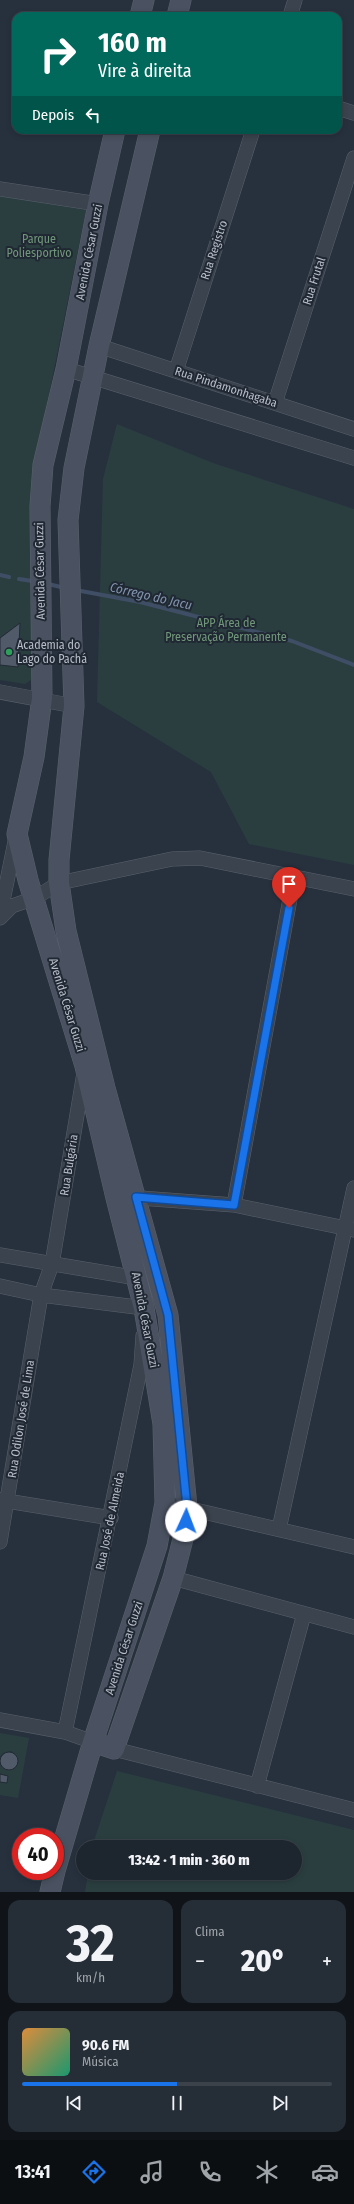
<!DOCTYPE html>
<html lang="pt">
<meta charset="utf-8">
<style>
body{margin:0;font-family:"Fira Sans Condensed",sans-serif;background:#252d36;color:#f1f3f6;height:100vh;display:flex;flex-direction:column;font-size:15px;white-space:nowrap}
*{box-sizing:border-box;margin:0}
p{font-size:13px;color:#a0a5aa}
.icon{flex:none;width:22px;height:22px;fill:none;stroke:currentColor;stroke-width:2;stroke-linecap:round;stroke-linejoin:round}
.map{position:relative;height:1892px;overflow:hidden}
.sheet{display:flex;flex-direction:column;gap:8px;padding:8px;background:#101419;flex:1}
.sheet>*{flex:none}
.banner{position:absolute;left:12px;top:12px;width:330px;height:122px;border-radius:12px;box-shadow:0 2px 6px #0003,0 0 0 1px #3b424a;background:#00695c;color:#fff;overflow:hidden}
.speed{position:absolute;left:12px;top:1828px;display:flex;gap:8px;font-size:20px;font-weight:700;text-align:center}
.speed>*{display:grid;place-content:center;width:52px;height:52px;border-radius:50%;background:#1d252e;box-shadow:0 2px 6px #0003,0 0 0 1px #3b424a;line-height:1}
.speed .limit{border:6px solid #d22;background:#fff;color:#111}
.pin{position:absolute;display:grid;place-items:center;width:34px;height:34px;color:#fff;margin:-41px -17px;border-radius:50% 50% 50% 0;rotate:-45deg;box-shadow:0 0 4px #0007}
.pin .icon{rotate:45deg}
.me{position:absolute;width:44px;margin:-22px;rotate:2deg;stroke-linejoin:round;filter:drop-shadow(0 0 3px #0008)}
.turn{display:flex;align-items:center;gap:14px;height:84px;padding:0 20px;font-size:18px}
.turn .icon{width:52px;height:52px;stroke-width:2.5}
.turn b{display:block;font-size:28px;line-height:34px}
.then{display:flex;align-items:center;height:38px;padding:0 20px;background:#0003;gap:8px;font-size:15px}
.big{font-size:30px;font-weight:800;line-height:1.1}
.sheet .tile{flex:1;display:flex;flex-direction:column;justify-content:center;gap:6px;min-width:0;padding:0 14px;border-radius:12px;background:#252d36}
.sheet .dial{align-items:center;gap:0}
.dial b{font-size:52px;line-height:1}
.song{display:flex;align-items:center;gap:12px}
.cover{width:48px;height:48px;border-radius:6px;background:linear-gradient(135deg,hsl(30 70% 55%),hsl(160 70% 35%))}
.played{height:4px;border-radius:2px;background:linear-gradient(90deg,#1a73e8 50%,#3b424a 50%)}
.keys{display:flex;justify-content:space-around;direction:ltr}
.heat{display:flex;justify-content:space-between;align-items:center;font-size:22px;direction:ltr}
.sheet .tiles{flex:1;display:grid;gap:8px;grid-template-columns:1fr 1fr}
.tile:last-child{grid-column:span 2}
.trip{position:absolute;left:76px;top:1840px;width:226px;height:40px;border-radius:20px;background:#1d252e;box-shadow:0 2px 6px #0003,0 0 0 1px #3b424a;font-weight:800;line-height:40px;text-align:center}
.dock{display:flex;height:64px;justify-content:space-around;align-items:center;background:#0c0f12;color:#a0a5aa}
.dock .icon{width:28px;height:28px}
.dock .selected{color:#1a73e8}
.dock b{font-size:18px;color:#f1f3f6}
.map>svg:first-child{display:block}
.green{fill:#2a3e40}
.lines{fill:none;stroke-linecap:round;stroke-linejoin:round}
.stream{stroke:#3f4e65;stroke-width:4}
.building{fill:#515a69;stroke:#222a35}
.street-casing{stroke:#59616c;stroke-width:15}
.secondary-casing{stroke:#59616c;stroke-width:21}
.street{stroke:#3b434e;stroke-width:14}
.secondary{stroke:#4a5261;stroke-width:20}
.route-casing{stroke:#114b97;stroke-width:10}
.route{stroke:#1a73e8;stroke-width:7}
.leisure-dot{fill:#2e9e5b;stroke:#202833;stroke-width:1.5}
.labels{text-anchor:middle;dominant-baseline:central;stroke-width:4;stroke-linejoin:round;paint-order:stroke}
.park-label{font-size:12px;fill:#71987a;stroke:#202833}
.street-label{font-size:12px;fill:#b8bec9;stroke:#202833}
.poi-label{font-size:12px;fill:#b8bec9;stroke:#202833;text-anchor:start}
.water-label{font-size:13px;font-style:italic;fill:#8294ae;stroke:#202833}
</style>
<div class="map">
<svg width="354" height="1892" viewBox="0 0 354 1892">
<rect width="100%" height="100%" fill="#27313e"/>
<path class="green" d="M 0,196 L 86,210 L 32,479 L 34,669 L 31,680 L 25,684 L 0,680 Z
M 117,424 L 213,463 L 354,509 L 354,865 L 249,844 L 211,772 L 97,702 L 103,479 Z
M 0,1733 L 29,1738 L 18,1798 L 0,1795 L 0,1782 L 7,1783 L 8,1776 L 0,1774 L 0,1764 L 4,1768 L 10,1770 L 16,1767 L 18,1761 L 16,1755 L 11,1751 L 3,1753 L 0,1757 Z
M 117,1771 L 354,1830 L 354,1892 L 85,1892 L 88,1873 L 295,1873 L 295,1847 L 92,1847 Z"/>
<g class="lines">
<path class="stream" d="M 0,575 L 9,577
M 19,579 L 32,581
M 48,584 L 65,588
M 81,591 L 140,602 L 292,641 L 354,665"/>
</g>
<path class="building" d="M 20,623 L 18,667 L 0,665 L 0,638 Z
M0 1761a9 9 0 1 1 18 0a9 9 0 1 1-18 0Z
M 0,1774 L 8,1776 L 7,1783 L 0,1782 Z"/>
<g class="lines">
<g class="street-casing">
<path id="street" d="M 290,16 L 295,0
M 338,108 L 354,113
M 0,189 L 98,204
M 99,346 L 354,429
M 66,369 L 354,458
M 176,371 L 253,130
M 275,403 L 354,158
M 0,692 L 74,706
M 0,915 L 16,837
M 0,918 L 12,906 L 35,898 L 59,883 L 172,859 L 200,858 L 354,889
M 127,1197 L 234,1205 L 354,1230
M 234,1205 L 294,877
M 0,1255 L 137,1278
M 0,1286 L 41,1295 L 144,1308 L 144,1315
M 0,1500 L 111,1518
M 165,1503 L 354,1547
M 279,1529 L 354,1188
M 0,1542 L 41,1295 L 52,1264 L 84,1073
M 173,1578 L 354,1627
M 0,1720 L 65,1732 L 93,1742
M 65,1732 L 141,1365 L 143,1336
M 114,1749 L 354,1810
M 257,1786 L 304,1614"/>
</g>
<g class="secondary-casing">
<path id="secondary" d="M 140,16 L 144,0
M 177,16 L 181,0
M 93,1742 L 114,1749 L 173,1578 L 184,1535 L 187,1507 L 168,1315 L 105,1088 L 66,931 L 59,883 L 59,860 L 74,706 L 68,520 L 74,468 L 99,346 L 150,130
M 55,1871 L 93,1742 L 157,1546 L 165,1503 L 163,1424 L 144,1308 L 116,1198 L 85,1066 L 28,880 L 17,834 L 34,757 L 42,698 L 40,506 L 43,465 L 66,369 L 98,204 L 115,130
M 50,1892 L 55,1871"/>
</g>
<use href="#street" class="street"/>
<use href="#secondary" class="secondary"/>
</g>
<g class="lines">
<g class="route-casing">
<path id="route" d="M 186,1521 L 187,1507 L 168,1315 L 136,1197 L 234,1205 L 289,908"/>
</g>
<use href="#route" class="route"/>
</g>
<circle class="leisure-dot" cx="9" cy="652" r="4"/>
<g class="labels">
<g class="park-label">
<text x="39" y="239">Parque<tspan x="39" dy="14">Poliesportivo</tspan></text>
<text x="226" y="623">APP Área de<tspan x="226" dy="14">Preservação Permanente</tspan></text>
</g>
<g class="street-label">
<text transform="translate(214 250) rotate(-72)">Rua Registro</text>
<text transform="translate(89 252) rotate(-79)">Avenida César Guzzi</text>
<text transform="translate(314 281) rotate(-72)">Rua Frutal</text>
<text transform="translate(226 387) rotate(18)">Rua Pindamonhagaba</text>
<text transform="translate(40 571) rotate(-91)">Avenida César Guzzi</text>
<text transform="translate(67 1005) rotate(73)">Avenida César Guzzi</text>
<text transform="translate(69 1165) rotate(-81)">Rua Bulgária</text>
<text transform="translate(145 1320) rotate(79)">Avenida César Guzzi</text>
<text transform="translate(21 1419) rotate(-81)">Rua Odilon José de Lima</text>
<text transform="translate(110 1521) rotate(-78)">Rua José de Almeida</text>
<text transform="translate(124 1648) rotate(-72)">Avenida César Guzzi</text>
</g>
<g class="poi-label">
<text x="17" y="645">Academia do<tspan x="17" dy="14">Lago do Pachá</tspan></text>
</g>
<g class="water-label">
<text transform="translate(151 596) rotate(13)">Córrego do Jacu</text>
</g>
</g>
</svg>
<div class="speed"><div class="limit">40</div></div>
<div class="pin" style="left:289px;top:908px;background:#d93025"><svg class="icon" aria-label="arrive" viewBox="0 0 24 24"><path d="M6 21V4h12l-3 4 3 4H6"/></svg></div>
<svg class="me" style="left:186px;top:1521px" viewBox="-20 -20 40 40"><circle r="19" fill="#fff"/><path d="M0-13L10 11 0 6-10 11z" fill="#1a73e8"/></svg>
<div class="trip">13:42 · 1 min · 360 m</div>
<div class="banner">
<div class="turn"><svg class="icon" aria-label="right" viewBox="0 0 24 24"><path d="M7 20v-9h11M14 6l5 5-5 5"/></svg><div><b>160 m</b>Vire à direita</div></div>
<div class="then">Depois<svg class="icon" aria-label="left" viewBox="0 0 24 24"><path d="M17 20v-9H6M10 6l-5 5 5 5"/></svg></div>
</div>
</div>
<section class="sheet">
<div class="tiles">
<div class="tile dial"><b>32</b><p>km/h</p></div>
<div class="tile"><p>Clima</p>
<div class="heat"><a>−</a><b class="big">20°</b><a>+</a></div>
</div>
<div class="tile">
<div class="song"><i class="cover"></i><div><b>90.6 FM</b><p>Música</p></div></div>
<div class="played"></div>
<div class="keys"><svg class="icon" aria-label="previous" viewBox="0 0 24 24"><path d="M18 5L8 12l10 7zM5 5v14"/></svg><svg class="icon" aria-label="pause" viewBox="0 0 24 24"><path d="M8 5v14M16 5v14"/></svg><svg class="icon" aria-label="next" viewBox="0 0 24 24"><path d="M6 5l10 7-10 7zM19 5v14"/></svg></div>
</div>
</div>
</section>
<nav class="dock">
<b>13:41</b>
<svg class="icon selected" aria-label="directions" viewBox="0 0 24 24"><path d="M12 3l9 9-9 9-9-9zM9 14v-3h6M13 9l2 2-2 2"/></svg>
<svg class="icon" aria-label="music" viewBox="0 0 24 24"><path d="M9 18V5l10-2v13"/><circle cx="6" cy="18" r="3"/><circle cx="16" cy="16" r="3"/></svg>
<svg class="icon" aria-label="phone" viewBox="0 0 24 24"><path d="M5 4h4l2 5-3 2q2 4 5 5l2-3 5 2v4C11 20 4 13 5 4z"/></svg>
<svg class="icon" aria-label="climate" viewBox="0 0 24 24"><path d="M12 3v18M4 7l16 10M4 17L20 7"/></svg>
<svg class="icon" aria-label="car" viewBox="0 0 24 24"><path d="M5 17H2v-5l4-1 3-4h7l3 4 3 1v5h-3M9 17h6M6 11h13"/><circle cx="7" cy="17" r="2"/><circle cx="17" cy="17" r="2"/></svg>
</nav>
